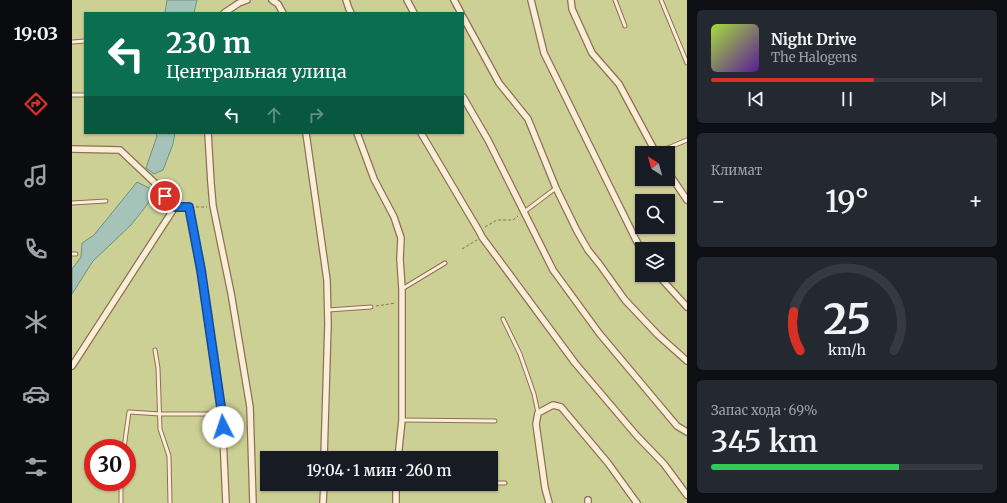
<!DOCTYPE html>
<html lang="ru">
<meta charset="utf-8">
<style>
body{margin:0;font-family:Merriweather,serif;background:#242831;color:#f1f3f6;height:100vh;display:flex;flex-direction:column;font-size:15px;white-space:nowrap}
*{box-sizing:border-box;margin:0}
p{font-size:13px;color:#9ea1a6}
.icon{flex:none;width:22px;height:22px;fill:none;stroke:currentColor;stroke-width:2;stroke-linecap:round;stroke-linejoin:round}
.map{position:relative;flex:1;overflow:hidden}
.panel{display:flex;flex-direction:column;gap:10px;padding:10px;background:#0d0f14;width:320px}
.panel>*{flex:none}
.hud{position:absolute;left:12px;top:12px;width:380px;height:122px;border-radius:0px;box-shadow:0 1px 3px #0004;background:#0b6e4f;color:#fff;overflow:hidden}
.needle{width:26px;rotate:323deg}
.controls{position:absolute;left:563px;top:146px;display:grid;gap:8px}
.controls a{display:grid;place-items:center;width:40px;height:40px;border-radius:0px;background:#171b24;box-shadow:0 1px 3px #0004;font-size:20px}
.speed{position:absolute;left:12px;top:439px;display:flex;gap:8px;font-size:20px;font-weight:700;text-align:center}
.speed>*{display:grid;place-content:center;width:52px;height:52px;border-radius:50%;background:#171b24;box-shadow:0 1px 3px #0004;line-height:1}
.speed .limit{border:6px solid #d22;background:#fff;color:#111}
.pin{position:absolute;display:grid;place-items:center;width:34px;height:34px;color:#fff;margin:-17px;border:2px solid #fff;border-radius:50%;box-shadow:0 1px 4px #0007}
.me{position:absolute;width:44px;margin:-22px;rotate:356deg;stroke-linejoin:round;filter:drop-shadow(0 0 3px #0008)}
.turn{display:flex;align-items:center;gap:14px;height:84px;padding:0 16px;font-size:18px}
.turn .icon{width:52px;height:52px;stroke-width:2.5}
.turn b{display:block;font-size:28px;line-height:34px}
.lanes{display:flex;align-items:center;height:38px;padding:0 16px;background:#0003;justify-content:center;gap:20px;direction:ltr}
.lanes .off{opacity:.35}
.big{font-size:30px;font-weight:600;line-height:1.1}
.panel .tile{flex:1;display:flex;flex-direction:column;justify-content:center;gap:6px;min-width:0;padding:0 14px;border-radius:6px;background:#242831}
.panel .dial{align-items:center;gap:0}
.dial svg{height:104px;overflow:visible;fill:none;stroke:#363941;stroke-width:7;stroke-linecap:round;text-anchor:middle}
.dial text{fill:#f1f3f6;stroke:none}
.song{display:flex;align-items:center;gap:12px}
.cover{width:48px;height:48px;border-radius:6px;background:linear-gradient(135deg,hsl(80 70% 55%),hsl(270 70% 35%))}
.played{height:4px;border-radius:2px;background:linear-gradient(90deg,#d93025 60%,#363941 60%)}
.keys{display:flex;justify-content:space-around;direction:ltr}
.heat{display:flex;justify-content:space-between;align-items:center;font-size:22px;direction:ltr}
.charge{height:6px;border-radius:3px;background:linear-gradient(90deg,#34c759 69%,#363941 0)}
.trip{position:absolute;left:188px;top:451px;width:238px;height:40px;border-radius:0px;background:#171b24;box-shadow:0 1px 3px #0004;font-weight:600;line-height:40px;text-align:center}
main{display:flex;flex:1;min-height:0}
.tab-bar{display:flex;flex-direction:column;width:72px;justify-content:space-around;align-items:center;background:#090b0e;color:#9ea1a6}
.tab-bar .icon{width:28px;height:28px}
.tab-bar .selected{color:#d93025}
.tab-bar b{font-size:18px;color:#f1f3f6}
.map>svg:first-child{display:block}
.green{fill:#cdd095;fill-rule:evenodd}
.water{fill:#a5c3b8;stroke:#6b9285}
.lines{fill:none;stroke-linecap:round;stroke-linejoin:round}
.service-casing{stroke:#8c7058;stroke-width:5}
.minor-casing{stroke:#8c7058;stroke-width:8}
.path{stroke:#8c7058;stroke-width:1;stroke-dasharray:3 2;stroke-linecap:butt}
.service{stroke:#fbedd6;stroke-width:3}
.minor{stroke:#fbedd6;stroke-width:5.5}
.route-casing{stroke:#114b97;stroke-width:10}
.route{stroke:#1a73e8;stroke-width:7}
</style>
<main>
<nav class="tab-bar">
<b>19:03</b>
<svg class="icon selected" aria-label="directions" viewBox="0 0 24 24"><path d="M12 3l9 9-9 9-9-9zM9 14v-3h6M13 9l2 2-2 2"/></svg>
<svg class="icon" aria-label="music" viewBox="0 0 24 24"><path d="M9 18V5l10-2v13"/><circle cx="6" cy="18" r="3"/><circle cx="16" cy="16" r="3"/></svg>
<svg class="icon" aria-label="phone" viewBox="0 0 24 24"><path d="M5 4h4l2 5-3 2q2 4 5 5l2-3 5 2v4C11 20 4 13 5 4z"/></svg>
<svg class="icon" aria-label="climate" viewBox="0 0 24 24"><path d="M12 3v18M4 7l16 10M4 17L20 7"/></svg>
<svg class="icon" aria-label="car" viewBox="0 0 24 24"><path d="M5 17H2v-5l4-1 3-4h7l3 4 3 1v5h-3M9 17h6M6 11h13"/><circle cx="7" cy="17" r="2"/><circle cx="17" cy="17" r="2"/></svg>
<svg class="icon" aria-label="filters" viewBox="0 0 24 24"><path d="M4 7h16M4 17h16"/><circle cx="9" cy="7" r="2"/><circle cx="15" cy="17" r="2"/></svg>
</nav>
<div class="map">
<svg width="615" height="503" viewBox="0 0 615 503">
<rect width="100%" height="100%" fill="#f1dfc2"/>
<path class="green" d="M 0,0 L 615,0 L 615,503 L 0,503 ZM 13,13 L 391,13 L 391,133 L 13,133 ZM 570,153 L 596,153 L 596,179 L 570,179 ZM 570,201 L 596,201 L 596,227 L 570,227 ZM 570,249 L 596,249 L 596,275 L 570,275 ZM 21,448 L 55,448 L 55,482 L 21,482 ZM 195,458 L 419,458 L 419,484 L 195,484 Z"/>
<path class="water" d="M 95,0 L 125,0 L 122,13 L 93,13 Z
M 84,133 L 103,133 L 101,144 L 91,170 L 82,174 L 74,168 L 85,136 Z
M 65,182 L 85,192 L 59,225 L 21,261 L 0,294 L 0,269 L 9,257 L 10,243 L 22,235 Z"/>
<g class="lines">
<g class="service-casing">
<path id="service" d="M 543,0 L 553,26
M 589,0 L 615,63
M 0,42 L 13,41
M 0,95 L 13,95
M 584,153 L 615,140
M 0,203 L 34,201
M 452,212 L 484,188
M 0,254 L 4,254
M 330,289 L 373,263
M 256,310 L 299,307
M 431,319 L 448,354 L 462,394 L 466,413
M 83,350 L 86,368 L 88,429 L 97,456 L 98,503
M 330,420 L 423,421
M 52,448 L 57,412 L 88,414 L 150,414
M 419,483 L 433,483
M 323,485 L 377,484
M 49,503 L 49,482"/>
</g>
<g class="minor-casing">
<path id="minor" d="M 200,0 L 206,4 L 211,13
M 274,0 L 277,9 L 279,13
M 335,0 L 342,13
M 382,0 L 389,13
M 459,0 L 472,53 L 564,240 L 570,251
M 499,0 L 500,9 L 520,53 L 547,84 L 584,153
M 152,13 L 167,3 L 175,0
M 391,17 L 427,83 L 456,119 L 484,188 L 505,231 L 516,250 L 528,265 L 553,300 L 586,335 L 615,361
M 391,97 L 416,140 L 481,270 L 527,333 L 605,426 L 615,432
M 136,133 L 139,183 L 141,206 L 159,293 L 178,407 L 181,503
M 234,133 L 255,280 L 256,324 L 252,458
M 285,133 L 302,179 L 322,217 L 329,238 L 328,259 L 330,289 L 330,420 L 326,458
M 349,133 L 407,231 L 410,237 L 503,363 L 565,436 L 592,464 L 615,495
M 0,149 L 48,150 L 84,184 L 103,207 L 0,366
M 596,172 L 615,200
M 103,207 L 117,207 L 129,269 L 150,414 L 154,503
M 586,275 L 615,307
M 324,484 L 324,503
M 516,500 L 516,503
M 251,503 L 252,484
M 477,503 L 473,488 L 464,424 L 466,413 L 481,405 L 489,407 L 536,463 L 565,503"/>
</g>
<path class="path" d="M 124,207 L 135,207
M 413,227 L 425,220 L 441,220 L 446,216
M 390,249 L 405,240
M 304,306 L 324,303"/>
<use href="#service" class="service"/>
<use href="#minor" class="minor"/>
</g>
<g class="lines">
<g class="route-casing">
<path id="route" d="M 93,196 L 103,207 L 117,207 L 129,270 L 150,414 L 151,427"/>
</g>
<use href="#route" class="route"/>
</g>
</svg>
<div class="controls">
<a><svg class="needle" viewBox="-14 -14 28 28"><path d="M0-13l5 13h-10z" fill="#e53935"/><path d="M0 13l5-13h-10z" fill="#9ea1a6"/></svg></a>
<a><svg class="icon" aria-label="search" viewBox="0 0 24 24"><circle cx="10" cy="10" r="6"/><path d="M15 15l6 6"/></svg></a>
<a><svg class="icon" aria-label="layers" viewBox="0 0 24 24"><path d="M12 4l9 5-9 5-9-5zM3 14l9 5 9-5"/></svg></a>
</div>
<div class="speed"><div class="limit">30</div></div>
<div class="pin" style="left:93px;top:196px;background:#d93025"><svg class="icon" aria-label="arrive" viewBox="0 0 24 24"><path d="M6 21V4h12l-3 4 3 4H6"/></svg></div>
<svg class="me" style="left:151px;top:427px" viewBox="-20 -20 40 40"><circle r="19" fill="#fff"/><path d="M0-13L10 11 0 6-10 11z" fill="#1a73e8"/></svg>
<div class="trip">19:04 · 1 мин · 260 m</div>
<div class="hud">
<div class="turn"><svg class="icon" aria-label="left" viewBox="0 0 24 24"><path d="M17 20v-9H6M10 6l-5 5 5 5"/></svg><div><b>230 m</b>Центральная улица</div></div>
<div class="lanes"><svg class="icon" aria-label="left" viewBox="0 0 24 24"><path d="M17 20v-9H6M10 6l-5 5 5 5"/></svg><svg class="icon off" aria-label="ahead" viewBox="0 0 24 24"><path d="M12 20V5M6 11l6-6 6 6"/></svg><svg class="icon off" aria-label="right" viewBox="0 0 24 24"><path d="M7 20v-9h11M14 6l5 5-5 5"/></svg></div>
</div>
</div>
<section class="panel">
<div class="tile">
<div class="song"><i class="cover"></i><div><b>Night Drive</b><p>The Halogens</p></div></div>
<div class="played"></div>
<div class="keys"><svg class="icon" aria-label="previous" viewBox="0 0 24 24"><path d="M18 5L8 12l10 7zM5 5v14"/></svg><svg class="icon" aria-label="pause" viewBox="0 0 24 24"><path d="M8 5v14M16 5v14"/></svg><svg class="icon" aria-label="next" viewBox="0 0 24 24"><path d="M6 5l10 7-10 7zM19 5v14"/></svg></div>
</div>
<div class="tile"><p>Климат</p>
<div class="heat"><a>−</a><b class="big">19°</b><a>+</a></div>
</div>
<div class="tile dial"><svg viewBox="0 0 100 80">
<path d="M14 69A42 42 0 1 1 86 69"/>
<path d="M14 69A42 42 0 0 1 9 39" stroke="#d93025"/>
<text x="50" y="56" font-size="32" font-weight="700">25</text>
<text x="50" y="72" font-size="11">km/h</text>
</svg></div>
<div class="tile"><p>Запас хода · 69%</p><b class="big">345 km</b><div class="charge"></div></div>
</section>
</main>
